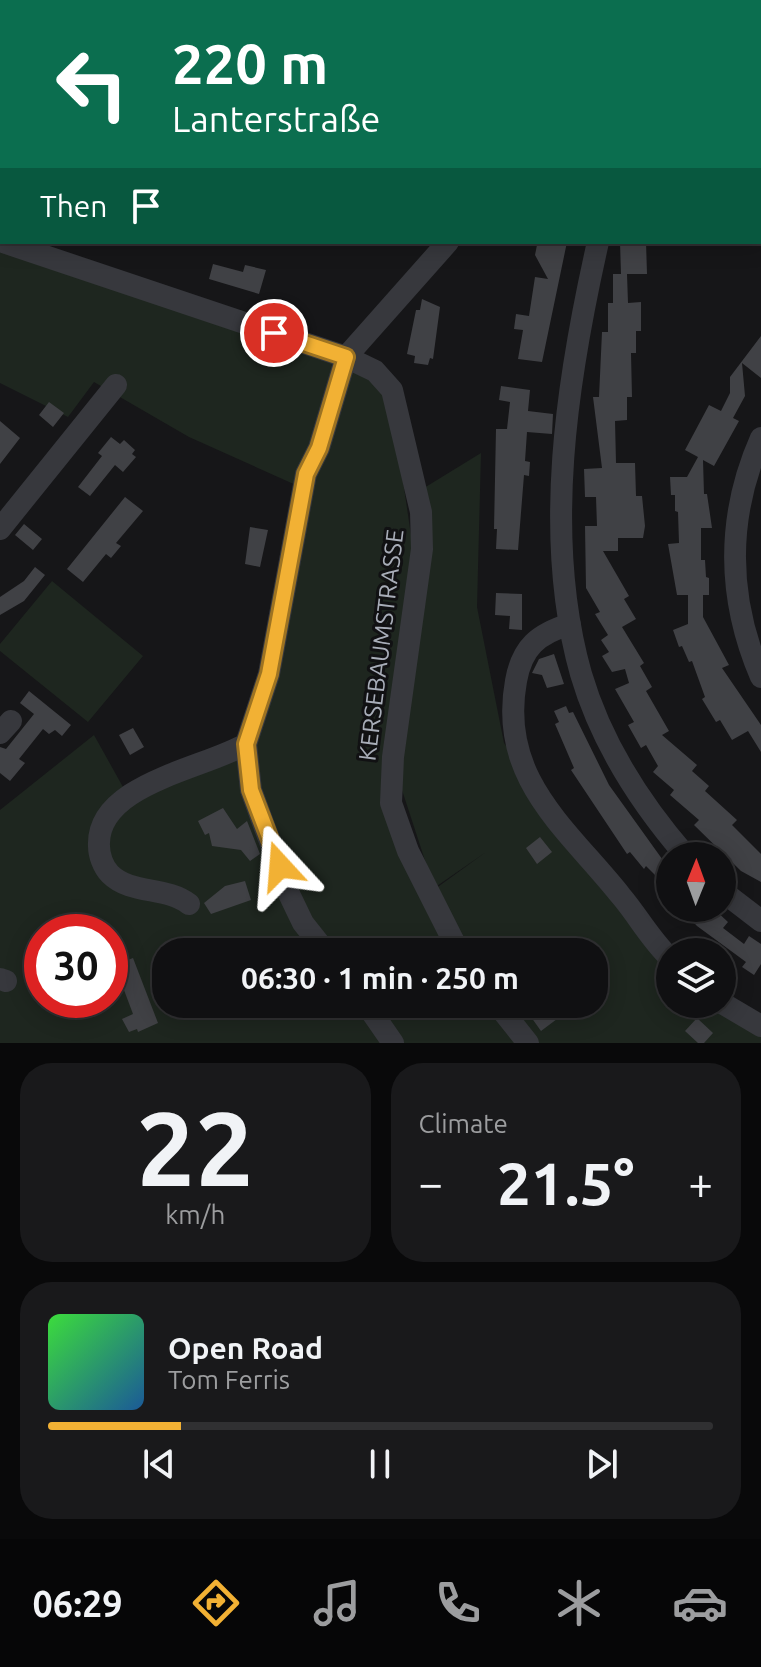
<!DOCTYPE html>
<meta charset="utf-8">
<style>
body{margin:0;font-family:Ubuntu,sans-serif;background:#19191b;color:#f1f3f6;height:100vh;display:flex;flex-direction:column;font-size:30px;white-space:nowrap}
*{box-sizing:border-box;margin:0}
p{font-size:26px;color:#9c9d9f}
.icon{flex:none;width:44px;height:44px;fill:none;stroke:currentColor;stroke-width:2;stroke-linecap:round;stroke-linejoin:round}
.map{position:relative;height:1043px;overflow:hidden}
.details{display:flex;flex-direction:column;gap:20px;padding:20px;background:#09090a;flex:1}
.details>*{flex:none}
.banner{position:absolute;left:0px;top:0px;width:762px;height:244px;box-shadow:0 4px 20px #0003,0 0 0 2px #303032;background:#0b6e4f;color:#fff;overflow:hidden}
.needle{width:52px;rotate:1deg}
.tools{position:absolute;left:656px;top:842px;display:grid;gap:16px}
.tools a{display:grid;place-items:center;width:80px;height:80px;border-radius:50%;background:#101012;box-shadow:0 4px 20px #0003,0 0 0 2px #303032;font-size:40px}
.speed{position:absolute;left:24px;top:914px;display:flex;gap:16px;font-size:40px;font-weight:700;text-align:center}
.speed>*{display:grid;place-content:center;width:104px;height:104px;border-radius:50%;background:#101012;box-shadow:0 4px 20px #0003,0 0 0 2px #303032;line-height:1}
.speed .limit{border:12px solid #d22;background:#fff;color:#111}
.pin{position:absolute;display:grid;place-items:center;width:68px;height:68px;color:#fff;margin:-34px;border:4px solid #fff;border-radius:50%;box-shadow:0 2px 8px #0007}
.me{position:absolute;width:88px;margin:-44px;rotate:341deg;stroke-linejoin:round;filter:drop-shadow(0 0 6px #0008)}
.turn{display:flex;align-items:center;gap:28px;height:168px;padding:0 40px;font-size:36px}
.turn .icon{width:104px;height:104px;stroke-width:2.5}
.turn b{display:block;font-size:56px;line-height:68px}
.then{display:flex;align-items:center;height:76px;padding:0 40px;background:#0003;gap:16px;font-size:30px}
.big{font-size:60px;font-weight:700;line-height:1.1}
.details .widget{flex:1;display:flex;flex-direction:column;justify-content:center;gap:12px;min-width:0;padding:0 28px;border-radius:32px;background:#19191b}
.details .dial{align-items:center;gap:0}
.dial b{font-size:104px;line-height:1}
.song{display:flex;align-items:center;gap:24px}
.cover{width:96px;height:96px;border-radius:12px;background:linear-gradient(135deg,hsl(120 70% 55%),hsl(210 70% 35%))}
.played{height:8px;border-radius:4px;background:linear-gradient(90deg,#f2b134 20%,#303032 20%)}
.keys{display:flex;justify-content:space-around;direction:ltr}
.heat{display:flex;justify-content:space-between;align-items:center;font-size:44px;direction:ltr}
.details .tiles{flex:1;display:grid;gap:20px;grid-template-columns:1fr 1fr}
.widget:last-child{grid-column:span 2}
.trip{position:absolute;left:152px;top:938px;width:456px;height:80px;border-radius:32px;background:#101012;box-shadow:0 4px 20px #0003,0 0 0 2px #303032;font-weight:700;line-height:80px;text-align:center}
.dock{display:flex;height:128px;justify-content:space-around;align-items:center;background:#060607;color:#9c9d9f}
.dock .icon{width:56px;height:56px}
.dock .selected{color:#f2b134}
.dock b{font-size:36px;color:#f1f3f6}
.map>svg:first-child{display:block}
.green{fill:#1e261f;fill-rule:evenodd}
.building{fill:#404145}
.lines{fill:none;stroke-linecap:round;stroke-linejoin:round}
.minor{stroke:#37383d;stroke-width:22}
.route-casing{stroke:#9d7322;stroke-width:20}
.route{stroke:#f2b134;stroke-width:14}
.labels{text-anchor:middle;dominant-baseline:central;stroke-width:6;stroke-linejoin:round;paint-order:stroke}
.street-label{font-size:24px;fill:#a8adb8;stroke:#111113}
</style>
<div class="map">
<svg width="761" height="1043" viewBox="0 0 761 1043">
<rect width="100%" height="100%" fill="#161618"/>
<path class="green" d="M 620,0 L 761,0 L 761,187 L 760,2 Z
M 0,242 L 375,372 L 392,406 L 413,549 L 386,791 L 453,952 L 166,952 L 166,1004 L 490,1004 L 522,1043 L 0,1043 L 0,810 L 94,735 L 123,787 C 163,761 219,766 249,723 L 298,486 L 189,437 L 94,382 L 68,417 L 0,383 ZM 42,932 L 110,932 L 110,1000 L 42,1000 Z
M 481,453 L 477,607 L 504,743 L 548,807 L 670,952 L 670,1004 L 722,1004 L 761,1022 L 761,1043 L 538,1043 L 505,1004 L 594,1004 L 594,952 L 467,952 L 435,889 L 486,852 L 434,888 L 402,790 L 405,701 L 424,488 Z
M 52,581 L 143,656 L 88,722 L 0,651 L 0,644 Z"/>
<path class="building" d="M 542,242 L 567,242 L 542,362 L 518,359 L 523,330 L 514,329 L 516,314 L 529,316 L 535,277 L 548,279 L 535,255 L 537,245 Z
M 620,242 L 646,242 L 647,274 L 627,274 L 628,303 L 641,302 L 641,331 L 636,331 L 636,353 L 631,353 L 632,397 L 627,397 L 627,420 L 615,421 L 616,463 L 635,463 L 636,496 L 642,496 L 645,526 L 643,538 L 618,538 L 618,551 L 603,551 L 629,596 L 624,599 L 636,619 L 622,627 L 644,663 L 640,666 L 652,687 L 646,691 L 669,731 L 662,735 L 697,765 L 692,771 L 709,786 L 705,791 L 737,820 L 732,825 L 761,854 L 761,882 L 741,871 L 694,825 L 699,820 L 670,795 L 674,790 L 653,772 L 658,766 L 646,745 L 641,748 L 628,725 L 634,722 L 615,689 L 629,683 L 625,669 L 612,672 L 602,656 L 609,652 L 601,640 L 608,635 L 595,614 L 600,612 L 586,588 L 585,526 L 597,526 L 596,497 L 585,497 L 584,469 L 602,468 L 593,397 L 599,397 L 602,332 L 608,332 L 608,303 L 613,303 L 613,274 L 621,274 Z
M 213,264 L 243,272 L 245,265 L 266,270 L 259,294 L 209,279 Z
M 422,299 L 440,307 L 433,359 L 430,358 L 428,365 L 414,363 L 415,356 L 407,354 L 416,310 L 420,310 Z
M 761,336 L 761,378 L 742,363 L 745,396 L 733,418 L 739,421 L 714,466 L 703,460 L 704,494 L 707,494 L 712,528 L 701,528 L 701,560 L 705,560 L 706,577 L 709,578 L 709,595 L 703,595 L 703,617 L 729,665 L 722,668 L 761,725 L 761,752 L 748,731 L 732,740 L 720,720 L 716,722 L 702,699 L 705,697 L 692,661 L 689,662 L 682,646 L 679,647 L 673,630 L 688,624 L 688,595 L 677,595 L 668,544 L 679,543 L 678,512 L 675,511 L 675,495 L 671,495 L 670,477 L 687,477 L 698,457 L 685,450 L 709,405 L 721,411 L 730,393 L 730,377 Z
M 501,386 L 530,390 L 528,411 L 553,414 L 552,434 L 527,432 L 525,461 L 530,462 L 529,476 L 524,475 L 518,550 L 496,549 L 497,529 L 494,529 L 496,429 L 507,429 L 510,402 L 499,400 Z
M 49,402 L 64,413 L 53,427 L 39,415 Z
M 0,421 L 20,438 L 0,464 Z
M 111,437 L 120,444 L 124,440 L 135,450 L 132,454 L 136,457 L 123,472 L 115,465 L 90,496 L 78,487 L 102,456 L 98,453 Z
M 125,497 L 143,511 L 116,543 L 121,546 L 111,558 L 106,554 L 83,582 L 67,569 Z
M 24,524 L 42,539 L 33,550 L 15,535 Z
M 250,527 L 268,530 L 260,567 L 245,564 Z
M 35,567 L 45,575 L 24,601 L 0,615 L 0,597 L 24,581 Z
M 496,593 L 522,594 L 522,630 L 509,629 L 510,616 L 495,615 Z
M 554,654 L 564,684 L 547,688 L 542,675 L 532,673 L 539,659 Z
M 29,691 L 71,725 L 62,736 L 55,730 L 49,734 L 43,729 L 19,759 L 25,763 L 10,781 L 0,773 L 0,747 L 6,749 L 34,714 L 20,703 Z
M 566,706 L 569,713 L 573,712 L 609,785 L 670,870 L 670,890 L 646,866 L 644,869 L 630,852 L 627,854 L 571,770 L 574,768 L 555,724 L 559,722 L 554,711 Z
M 133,728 L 144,747 L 130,755 L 119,735 Z
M 223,808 L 237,829 L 247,821 L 260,854 L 250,861 L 241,850 L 212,846 L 209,833 L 205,835 L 198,821 Z
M 540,837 L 552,852 L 537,864 L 526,848 Z
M 245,881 L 251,900 L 211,914 L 204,903 L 225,886 Z
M 680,908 L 713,908 L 728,922 L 723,928 L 744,944 L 749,936 L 761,944 L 761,964 L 754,975 L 742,967 L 746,962 L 697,926 Z
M 133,958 L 158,1023 L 138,1032 L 137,1029 L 129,1032 L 122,1019 L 133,1014 L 121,982 L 113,985 L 110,977 L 110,967 Z
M 533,1004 L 577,1004 L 541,1031 L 526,1010 Z
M 697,1018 L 713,1033 L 704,1043 L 698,1043 L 685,1031 Z"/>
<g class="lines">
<path class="minor" d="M 582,2 L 584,0
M 618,2 L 618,0
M 0,14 L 2,16
M 760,188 L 761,188
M 0,241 L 346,357 L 375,371 L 392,390 L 421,512 L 422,549 L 393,757 L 391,803 L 408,851 L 459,952
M 598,242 C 567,379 542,536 581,674 C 601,742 640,803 686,856
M 761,438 C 726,517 727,598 761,677
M 0,529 L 116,385
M 570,624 C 538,634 522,647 516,681 C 498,779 567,828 621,896 C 638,916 651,940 670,958
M 0,733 L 11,721
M 722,891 L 761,921
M 189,904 C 166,886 131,895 110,874 C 103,867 99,855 99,846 C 96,784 203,769 246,744
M 326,952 L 303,923 L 290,896 L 251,790 L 246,744 L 269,674 L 306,474 L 319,448 L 346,357 L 448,242
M 0,979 L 6,981
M 722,1003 L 761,1026
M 366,1004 L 393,1043
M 497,1004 L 528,1043"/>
</g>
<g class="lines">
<g class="route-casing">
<path id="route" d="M 274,333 L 346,357 L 319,448 L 306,474 L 269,674 L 246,744 L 251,790 L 280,866"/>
</g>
<use href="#route" class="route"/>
</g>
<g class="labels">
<g class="street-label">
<text transform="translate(381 645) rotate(-83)">KERSEBAUMSTRASSE</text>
</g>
</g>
</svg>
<div class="tools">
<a><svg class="needle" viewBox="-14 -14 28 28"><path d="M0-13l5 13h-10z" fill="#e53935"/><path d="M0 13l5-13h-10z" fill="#9c9d9f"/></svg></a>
<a><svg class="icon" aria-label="layers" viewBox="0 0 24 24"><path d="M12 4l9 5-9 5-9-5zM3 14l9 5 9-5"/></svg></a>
</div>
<div class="speed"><div class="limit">30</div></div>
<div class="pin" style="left:274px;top:333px;background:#d93025"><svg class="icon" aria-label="arrive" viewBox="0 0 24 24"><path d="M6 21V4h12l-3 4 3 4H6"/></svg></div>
<svg class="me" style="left:280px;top:866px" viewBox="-20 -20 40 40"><path d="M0-17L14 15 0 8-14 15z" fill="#f2b134" stroke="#fff" stroke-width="4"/></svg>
<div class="trip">06:30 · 1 min · 250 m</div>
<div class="banner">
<div class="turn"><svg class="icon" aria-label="left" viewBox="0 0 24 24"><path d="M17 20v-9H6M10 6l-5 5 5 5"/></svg><div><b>220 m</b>Lanterstraße</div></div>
<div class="then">Then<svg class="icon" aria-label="arrive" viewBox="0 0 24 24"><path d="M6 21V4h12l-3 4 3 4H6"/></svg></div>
</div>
</div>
<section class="details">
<div class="tiles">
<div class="widget dial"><b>22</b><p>km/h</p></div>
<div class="widget"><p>Climate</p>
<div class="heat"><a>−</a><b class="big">21.5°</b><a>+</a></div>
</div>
<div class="widget">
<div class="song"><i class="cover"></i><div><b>Open Road</b><p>Tom Ferris</p></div></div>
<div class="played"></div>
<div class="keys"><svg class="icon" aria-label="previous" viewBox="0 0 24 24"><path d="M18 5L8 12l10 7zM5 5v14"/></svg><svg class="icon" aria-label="pause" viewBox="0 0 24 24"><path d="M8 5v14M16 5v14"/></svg><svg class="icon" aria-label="next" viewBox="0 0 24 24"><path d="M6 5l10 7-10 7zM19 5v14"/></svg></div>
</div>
</div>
</section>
<nav class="dock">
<b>06:29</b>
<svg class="icon selected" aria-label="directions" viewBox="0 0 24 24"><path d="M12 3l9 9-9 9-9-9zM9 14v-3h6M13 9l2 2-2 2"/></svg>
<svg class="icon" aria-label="music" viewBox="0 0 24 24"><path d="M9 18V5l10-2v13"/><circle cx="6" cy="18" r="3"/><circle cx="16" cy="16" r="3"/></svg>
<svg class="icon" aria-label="phone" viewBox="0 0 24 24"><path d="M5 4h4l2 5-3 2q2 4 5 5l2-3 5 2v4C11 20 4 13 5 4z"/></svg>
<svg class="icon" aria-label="climate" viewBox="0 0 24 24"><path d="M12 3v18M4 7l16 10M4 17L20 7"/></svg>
<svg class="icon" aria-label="car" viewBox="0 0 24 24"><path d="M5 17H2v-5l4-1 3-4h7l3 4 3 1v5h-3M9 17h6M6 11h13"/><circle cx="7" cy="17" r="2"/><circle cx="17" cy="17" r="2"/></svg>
</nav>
